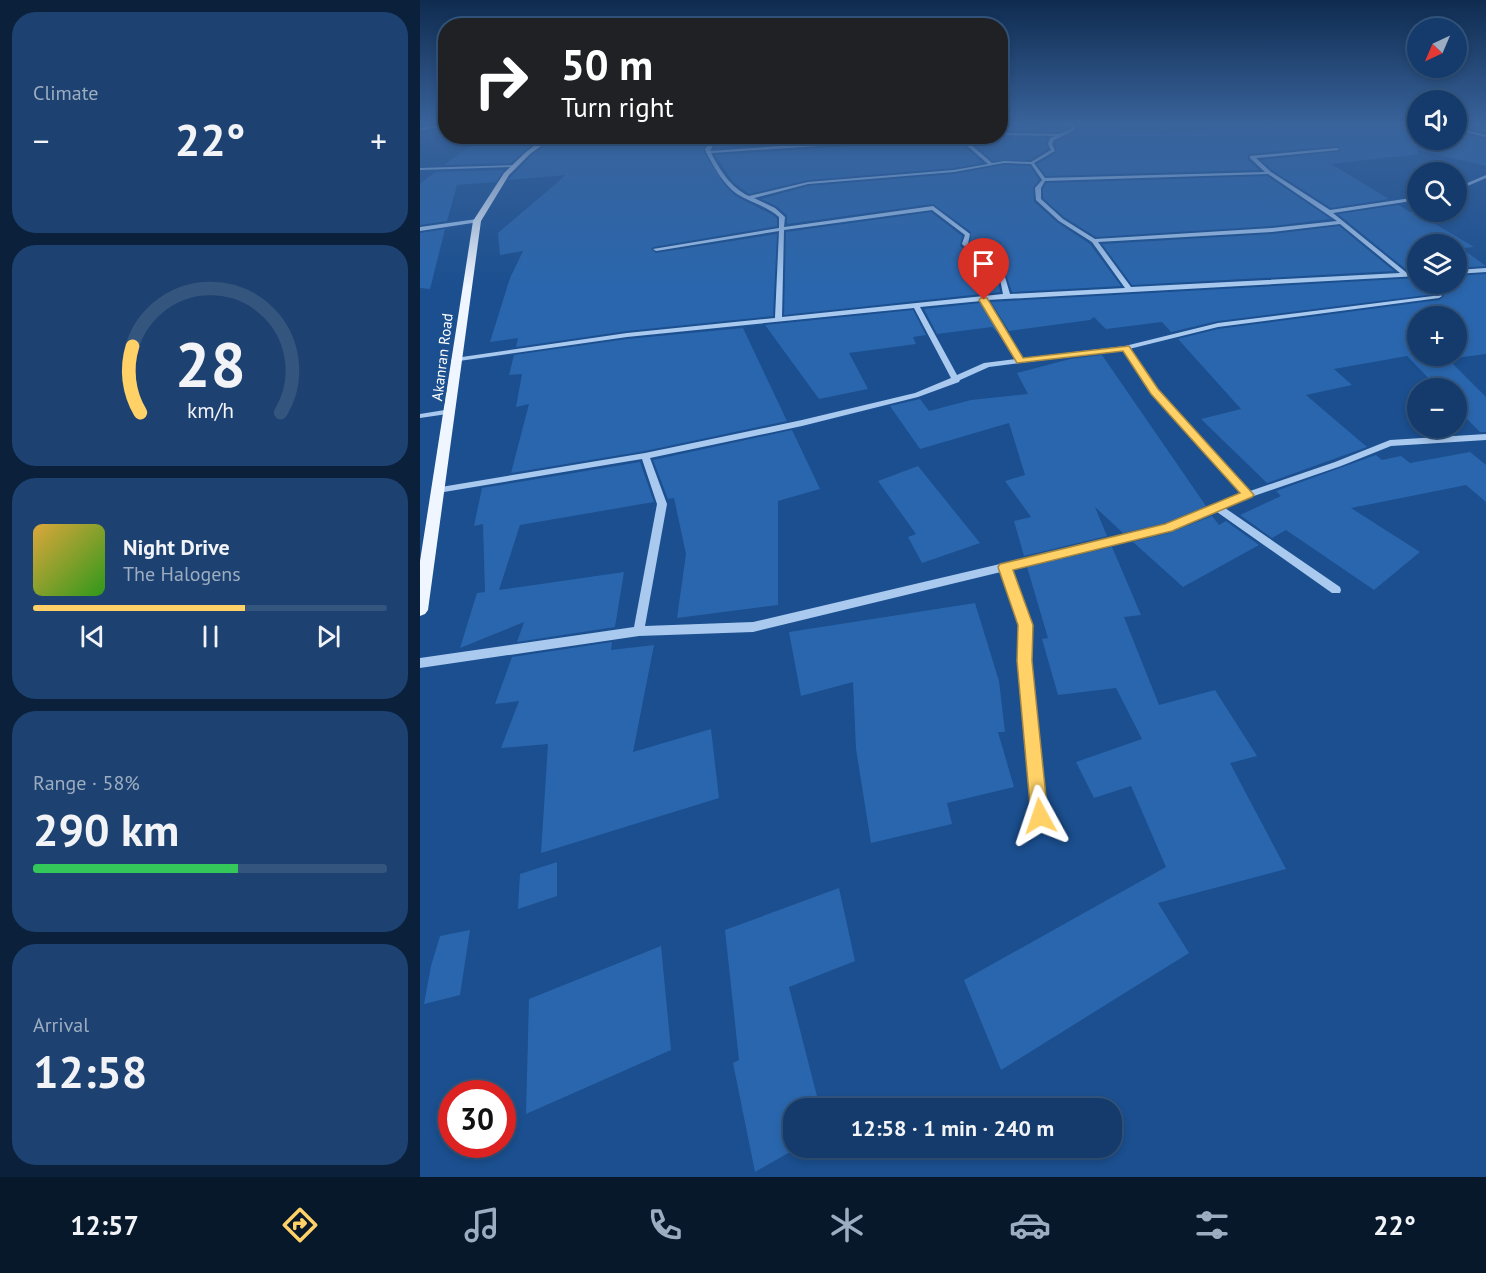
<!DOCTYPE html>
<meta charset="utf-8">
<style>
body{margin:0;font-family:"PT Sans",sans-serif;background:#1d4271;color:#f1f3f6;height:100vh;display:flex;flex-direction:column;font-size:22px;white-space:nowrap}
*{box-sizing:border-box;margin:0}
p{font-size:20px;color:#9dadc1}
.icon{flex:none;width:33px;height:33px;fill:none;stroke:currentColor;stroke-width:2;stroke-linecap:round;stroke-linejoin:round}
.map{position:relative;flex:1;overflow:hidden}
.details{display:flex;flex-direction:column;gap:12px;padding:12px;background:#0b203b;width:420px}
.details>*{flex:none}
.top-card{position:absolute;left:18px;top:18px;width:570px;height:126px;border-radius:24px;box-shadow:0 3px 9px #0003,0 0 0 2px #33557e;background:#202124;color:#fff;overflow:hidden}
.needle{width:39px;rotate:224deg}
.fabs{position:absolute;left:987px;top:18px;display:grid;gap:12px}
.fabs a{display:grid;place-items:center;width:60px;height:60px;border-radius:50%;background:#143b6b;box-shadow:0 3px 9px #0003,0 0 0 2px #33557e;font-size:30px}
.speed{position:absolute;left:18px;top:1080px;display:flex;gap:12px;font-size:30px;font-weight:700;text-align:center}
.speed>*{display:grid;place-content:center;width:78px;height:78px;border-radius:50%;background:#143b6b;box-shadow:0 3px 9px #0003,0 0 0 2px #33557e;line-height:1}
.speed .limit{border:9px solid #d22;background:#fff;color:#111}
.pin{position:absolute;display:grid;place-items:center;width:51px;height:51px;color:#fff;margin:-62px -26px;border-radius:50% 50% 50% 0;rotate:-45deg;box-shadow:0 0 6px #0007}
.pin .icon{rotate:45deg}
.me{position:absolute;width:66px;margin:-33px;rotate:355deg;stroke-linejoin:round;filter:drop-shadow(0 0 4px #0008)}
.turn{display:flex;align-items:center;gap:21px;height:126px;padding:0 24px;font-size:27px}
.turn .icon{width:78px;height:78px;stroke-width:2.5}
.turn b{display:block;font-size:42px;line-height:51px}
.big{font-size:45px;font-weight:600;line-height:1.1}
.details .widget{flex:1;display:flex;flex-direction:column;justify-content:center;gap:9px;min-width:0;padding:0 21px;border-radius:24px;background:#1d4271}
.details .dial{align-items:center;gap:0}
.dial svg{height:156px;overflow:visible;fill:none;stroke:#33557e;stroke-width:7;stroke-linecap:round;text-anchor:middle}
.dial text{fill:#f1f3f6;stroke:none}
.song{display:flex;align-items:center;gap:18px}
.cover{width:72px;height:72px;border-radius:9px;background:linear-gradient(135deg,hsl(40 70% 55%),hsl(110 70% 35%))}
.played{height:6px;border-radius:3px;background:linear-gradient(90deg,#ffd166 60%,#33557e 60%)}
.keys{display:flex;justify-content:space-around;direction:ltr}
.heat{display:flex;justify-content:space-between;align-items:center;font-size:33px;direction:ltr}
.charge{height:9px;border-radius:4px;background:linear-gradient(90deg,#34c759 58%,#33557e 0)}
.trip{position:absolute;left:363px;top:1098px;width:339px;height:60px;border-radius:24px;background:#143b6b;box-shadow:0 3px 9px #0003,0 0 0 2px #33557e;font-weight:600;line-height:60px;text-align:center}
.tabs{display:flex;height:96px;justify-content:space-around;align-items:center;background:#08182b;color:#9dadc1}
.tabs .icon{width:42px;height:42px}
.tabs .active{color:#ffd166}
.tabs b{font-size:27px;color:#f1f3f6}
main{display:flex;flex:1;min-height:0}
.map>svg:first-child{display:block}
.building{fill:#2a66ad;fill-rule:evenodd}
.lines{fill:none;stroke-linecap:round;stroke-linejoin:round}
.minor{fill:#a9c9ee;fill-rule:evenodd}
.major{fill:#f0f6ff;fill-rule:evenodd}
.route{fill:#ffd166;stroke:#a68842;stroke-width:1.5}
.labels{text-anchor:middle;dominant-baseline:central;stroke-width:6;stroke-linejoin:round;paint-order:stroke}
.far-street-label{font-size:15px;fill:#fff;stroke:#1b4f8f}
</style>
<main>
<section class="details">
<div class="widget"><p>Climate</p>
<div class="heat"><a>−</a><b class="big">22°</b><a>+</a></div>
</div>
<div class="widget dial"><svg viewBox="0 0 100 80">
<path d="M14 69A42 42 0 1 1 86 69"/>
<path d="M14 69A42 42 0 0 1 10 35" stroke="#ffd166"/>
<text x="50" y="56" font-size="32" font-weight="700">28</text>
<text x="50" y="72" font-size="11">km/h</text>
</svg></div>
<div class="widget">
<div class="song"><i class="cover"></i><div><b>Night Drive</b><p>The Halogens</p></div></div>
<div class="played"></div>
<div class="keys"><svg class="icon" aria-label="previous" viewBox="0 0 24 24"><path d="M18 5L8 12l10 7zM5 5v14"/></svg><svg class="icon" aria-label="pause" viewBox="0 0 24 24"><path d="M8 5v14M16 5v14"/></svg><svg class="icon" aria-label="next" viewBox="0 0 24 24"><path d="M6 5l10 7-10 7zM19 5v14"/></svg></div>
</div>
<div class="widget"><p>Range · 58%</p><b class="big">290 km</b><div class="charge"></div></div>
<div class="widget"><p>Arrival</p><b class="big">12:58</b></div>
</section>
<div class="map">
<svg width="1066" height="1177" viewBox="0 0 1066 1177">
<rect width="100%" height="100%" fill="#1b4f8f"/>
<path class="building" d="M 623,122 L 646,122 L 649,128 L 639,132 L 591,131 L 590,125 L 624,126 Z
M 655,122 L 694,122 L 700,131 L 738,131 L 740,134 L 854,125 L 849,122 L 998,122 L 998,140 L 1036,140 L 1036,132 L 1066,139 L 1066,166 L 998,150 L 998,154 L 911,164 L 969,199 L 911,208 L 852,170 L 841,160 L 921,151 L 917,146 L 828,154 L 828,160 L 839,170 L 626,176 L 617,164 L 636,153 L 636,142 L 657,131 Z
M 1036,122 L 1066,122 L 1066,133 L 1036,126 Z
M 169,136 L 205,136 L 285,145 L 284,153 L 306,187 L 316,196 L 353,215 L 357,218 L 357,226 L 233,247 L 231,249 L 236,253 L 357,234 L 353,316 L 207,331 L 96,347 L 98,338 L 70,342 L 90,278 L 103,251 L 80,255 L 78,233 L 146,175 L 88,180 L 111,156 L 128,143 L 169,144 Z
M 315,136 L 462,136 L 294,148 L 296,145 Z
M 578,136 L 628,138 L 626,143 L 628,149 L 610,160 L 573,161 L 546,138 Z
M 536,139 L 563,163 L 534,168 L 388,180 L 329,194 L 313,182 L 295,155 Z
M 55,142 L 114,143 L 91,163 L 24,165 Z
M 584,165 L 610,166 L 619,180 L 613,188 L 614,202 L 638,223 L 670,244 L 701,286 L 592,292 L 586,275 L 550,243 L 551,232 L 513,204 L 367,224 L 367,215 L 356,206 L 341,199 L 388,186 L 534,174 Z
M 84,170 L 76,182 L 37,185 L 27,221 L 0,225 L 0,184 L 15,172 Z
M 847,176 L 911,219 L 852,226 L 676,237 L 644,217 L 623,198 L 623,189 L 626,183 Z
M 979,205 L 990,212 L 995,212 L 1054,247 L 1041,248 L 1066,266 L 1036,268 L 1036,244 L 998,244 L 998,270 L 988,271 L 918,214 Z
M 511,212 L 542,236 L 540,246 L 578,280 L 580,292 L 364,315 L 366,232 Z
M 919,226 L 974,271 L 712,285 L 682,244 L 852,234 Z
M 25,229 L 10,289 L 0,288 L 0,233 Z
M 1066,274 L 1066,354 L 1028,359 L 1066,397 L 1066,432 L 1060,432 L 1036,408 L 1036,388 L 1018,388 L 987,356 L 914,369 L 932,385 L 886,395 L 947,447 L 847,483 L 781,419 L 821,409 L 758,339 L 798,329 L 1019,300 L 1024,296 L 1023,293 L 798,321 L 751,332 L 742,322 L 686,329 L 674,317 L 670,320 L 589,331 L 571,302 L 998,278 L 998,284 L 1036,284 L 1036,276 ZM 998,316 L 1036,316 L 1036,356 L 998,356 Z
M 560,303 L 578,333 L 572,327 L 517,334 L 504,309 Z
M 493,310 L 506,335 L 493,337 L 496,344 L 429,353 L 448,389 L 399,399 L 345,325 Z
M 323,328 L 367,421 L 225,451 L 91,473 L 109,404 L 96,407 L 102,374 L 89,375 L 94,355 L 207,339 Z
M 682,355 L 786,506 L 745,523 L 703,533 L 675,507 L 687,536 L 604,556 L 594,521 L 611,517 L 585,481 L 605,475 L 589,423 L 500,449 L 470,406 L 500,399 L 509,411 L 551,400 L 608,394 L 597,373 L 650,359 Z
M 372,430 L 400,489 L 358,501 L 358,605 L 257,618 L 266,554 L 254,498 L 248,499 L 233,460 Z
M 1050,452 L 1066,465 L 1066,502 L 1046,485 L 931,508 L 1000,552 L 954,590 L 866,530 L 852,538 L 820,515 L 861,496 L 856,491 L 956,455 L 962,460 L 981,456 L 990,463 Z
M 220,462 L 234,502 L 100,525 L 79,590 L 204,572 L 195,627 L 97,642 L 104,622 L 40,648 L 57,593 L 65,592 L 63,524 L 54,526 L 62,488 Z
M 498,466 L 560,543 L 502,563 L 488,537 L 496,534 L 458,481 Z
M 792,516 L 799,525 L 806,521 L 839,545 L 763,587 L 713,542 L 749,533 Z
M 692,547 L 721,615 L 704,617 L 739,705 L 795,690 L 837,756 L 810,763 L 866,869 L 738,903 L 769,953 L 581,1070 L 544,980 L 746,867 L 711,786 L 674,798 L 656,762 L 722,739 L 696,688 L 638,695 L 622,639 L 628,638 L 607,567 Z
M 555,603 L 579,681 L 585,732 L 578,732 L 594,787 L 527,803 L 532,824 L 451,843 L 436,749 L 433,682 L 381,696 L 369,632 Z
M 192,642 L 191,650 L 234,645 L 213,752 L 291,729 L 299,798 L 121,853 L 128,744 L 81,748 L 99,701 L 75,704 L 92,657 Z
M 137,862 L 137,896 L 98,909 L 100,874 Z
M 419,888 L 435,961 L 369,987 L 400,1108 L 374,1108 L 374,1148 L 377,1148 L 335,1172 L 313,1063 L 319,1060 L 305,930 Z
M 50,930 L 40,995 L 4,1004 L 11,966 L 20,936 Z
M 241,946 L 251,1050 L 106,1114 L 109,999 Z"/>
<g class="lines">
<path class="minor" d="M 648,122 L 652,122 L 655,130 L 634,140 L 632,144 L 635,151 L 614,163 L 625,178 L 845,172 L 830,158 L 830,156 L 917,148 L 919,150 L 836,158 L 851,172 L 910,210 L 998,197 L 998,200 L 913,213 L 987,273 L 998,272 L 998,276 L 567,300 L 603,358 L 705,346 L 798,323 L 1021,295 L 1022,296 L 1019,298 L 798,327 L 709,349 L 737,389 L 830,491 L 915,462 L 970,440 L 1066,434 L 1066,440 L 971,446 L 921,466 L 831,497 L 805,508 L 920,587 L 921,590 L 920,593 L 912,593 L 797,512 L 748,531 L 591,569 L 611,625 L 611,661 L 627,816 L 625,821 L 620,823 L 615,821 L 613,816 L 599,661 L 599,625 L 581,572 L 333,632 L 219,636 L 0,668 L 0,658 L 214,627 L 237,504 L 222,459 L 18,493 L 15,492 L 13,490 L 15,488 L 225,453 L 382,420 L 495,393 L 531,378 L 494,308 L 207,337 L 32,362 L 31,360 L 35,358 L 207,333 L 355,318 L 359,231 L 236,251 L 233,249 L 359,228 L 359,217 C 347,206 331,203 317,194 C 303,184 294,167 286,152 L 285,149 L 289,143 L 207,136 C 235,136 262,141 289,140 C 297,140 304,136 313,136 L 294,143 L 290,151 L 501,136 L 541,136 L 572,163 L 584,161 L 611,162 L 631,150 L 628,144 L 630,138 L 635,136 L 580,135 L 580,133 L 639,134 L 652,129 ZM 537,137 L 568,164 L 534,170 L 388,182 L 329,196 C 311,188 300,170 291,153 ZM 584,163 L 611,164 L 622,180 L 615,188 L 616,200 L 639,221 L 672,242 L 705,288 L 590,294 L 585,277 L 548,244 L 550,234 L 513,206 L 364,227 L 365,217 L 355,208 L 334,198 L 388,184 L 534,172 ZM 848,174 L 917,221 L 852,228 L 675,239 L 643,219 L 621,199 L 621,188 L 625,181 ZM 512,210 L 545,235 L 542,244 L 580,279 L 583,294 L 362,317 L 364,230 ZM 920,224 L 980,273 L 711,287 L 678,242 L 852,232 ZM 561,301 L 596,359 L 564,363 L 537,375 L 500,307 ZM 703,350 L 731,393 L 822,494 L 746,525 L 333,622 L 225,626 L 247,504 L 230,458 L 382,426 L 498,397 L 539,382 L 540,380 L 569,367 Z
M 26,124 L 26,126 L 0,130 L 0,128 Z
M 1036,128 L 1066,135 L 1066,137 L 1036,130 Z
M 95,165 L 93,167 L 0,170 L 0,168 Z
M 1066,175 L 1066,178 L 1036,191 L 1036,188 Z
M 57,219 L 60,221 L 59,222 L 0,231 L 0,227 Z
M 1066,268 L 1066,272 L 1036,274 L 1036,270 Z
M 31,409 L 34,409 L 34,413 L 0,418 L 0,414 Z"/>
<path class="major" d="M 127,136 L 135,136 L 110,154 L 89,175 L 61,221 L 8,610 L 5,614 L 0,616 L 0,561 L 53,221 L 84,173 L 106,152 Z"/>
</g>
<linearGradient id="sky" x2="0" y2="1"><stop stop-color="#0f2b4f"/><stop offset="0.43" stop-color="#39639b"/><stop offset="1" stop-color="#39639b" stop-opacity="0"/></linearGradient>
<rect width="1066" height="287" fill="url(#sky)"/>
<path class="route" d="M 561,298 L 567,298 L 603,358 L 709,346 L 738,389 L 834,495 L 832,497 L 752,531 L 593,570 L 613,625 L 612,661 L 628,816 L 626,822 L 620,825 L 613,822 L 611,816 L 597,661 L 598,625 L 578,567 L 580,564 L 745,524 L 820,493 L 731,394 L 703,351 L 597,363 L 559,300 Z"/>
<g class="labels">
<g class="far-street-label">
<text transform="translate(22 357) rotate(-83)">Akanran Road</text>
</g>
</g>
</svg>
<div class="fabs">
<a><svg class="needle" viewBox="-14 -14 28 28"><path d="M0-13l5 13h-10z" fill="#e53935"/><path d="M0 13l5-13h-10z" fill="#9dadc1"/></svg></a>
<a><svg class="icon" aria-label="sound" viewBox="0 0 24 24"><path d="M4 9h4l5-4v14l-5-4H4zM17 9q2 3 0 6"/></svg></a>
<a><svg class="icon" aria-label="search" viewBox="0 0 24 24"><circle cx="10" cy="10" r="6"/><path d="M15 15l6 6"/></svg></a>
<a><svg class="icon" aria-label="layers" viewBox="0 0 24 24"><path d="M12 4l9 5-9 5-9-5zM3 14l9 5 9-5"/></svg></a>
<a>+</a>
<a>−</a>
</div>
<div class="speed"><div class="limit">30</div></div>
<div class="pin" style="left:564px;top:300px;background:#d93025"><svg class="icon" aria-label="arrive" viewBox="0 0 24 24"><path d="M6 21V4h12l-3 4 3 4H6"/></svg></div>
<svg class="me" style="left:620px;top:816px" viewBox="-20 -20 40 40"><path d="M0-17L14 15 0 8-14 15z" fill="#ffd166" stroke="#fff" stroke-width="4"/></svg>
<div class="trip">12:58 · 1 min · 240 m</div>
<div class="top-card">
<div class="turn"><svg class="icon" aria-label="right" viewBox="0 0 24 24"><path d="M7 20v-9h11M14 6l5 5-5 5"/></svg><div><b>50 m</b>Turn right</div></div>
</div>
</div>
</main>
<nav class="tabs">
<b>12:57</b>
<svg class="icon active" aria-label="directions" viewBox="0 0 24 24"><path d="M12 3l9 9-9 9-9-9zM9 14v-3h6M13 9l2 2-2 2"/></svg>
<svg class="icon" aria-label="music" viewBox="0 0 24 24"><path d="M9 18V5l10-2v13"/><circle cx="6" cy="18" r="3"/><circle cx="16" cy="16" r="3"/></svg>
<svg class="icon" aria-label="phone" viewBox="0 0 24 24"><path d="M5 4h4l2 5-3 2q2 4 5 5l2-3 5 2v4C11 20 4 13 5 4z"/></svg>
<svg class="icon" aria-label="climate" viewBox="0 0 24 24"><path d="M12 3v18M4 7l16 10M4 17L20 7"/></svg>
<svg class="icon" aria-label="car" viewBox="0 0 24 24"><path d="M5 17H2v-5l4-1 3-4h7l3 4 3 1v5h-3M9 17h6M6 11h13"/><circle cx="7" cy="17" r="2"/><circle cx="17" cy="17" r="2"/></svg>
<svg class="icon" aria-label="filters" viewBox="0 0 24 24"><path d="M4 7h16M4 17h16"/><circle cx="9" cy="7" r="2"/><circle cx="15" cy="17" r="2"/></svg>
<b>22°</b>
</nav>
